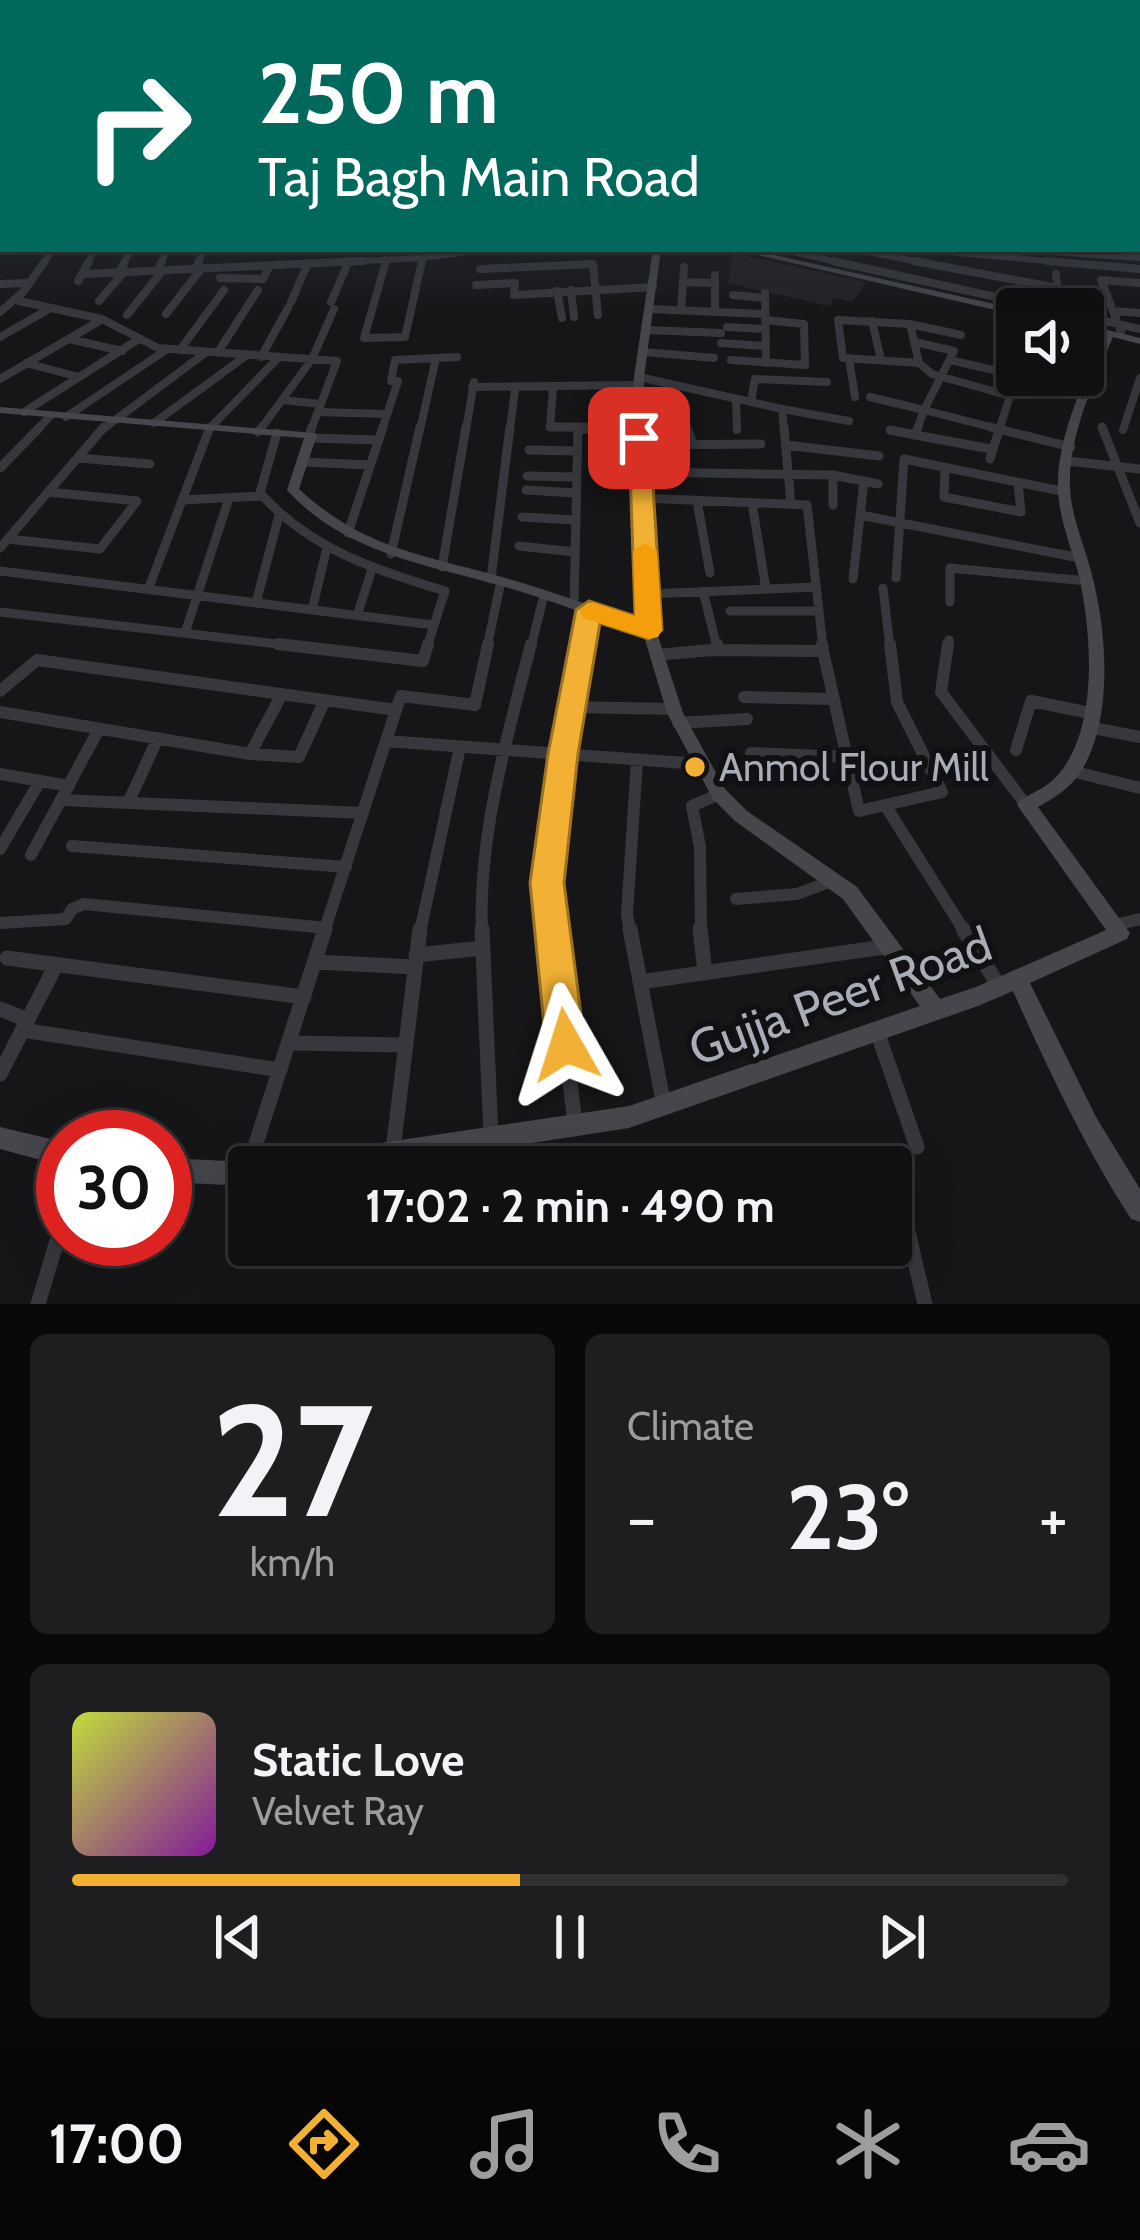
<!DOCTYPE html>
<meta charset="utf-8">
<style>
body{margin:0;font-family:Cabin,sans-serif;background:#1e1e20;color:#f1f3f6;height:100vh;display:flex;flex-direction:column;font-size:45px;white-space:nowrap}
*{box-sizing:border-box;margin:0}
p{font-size:39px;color:#9c9d9f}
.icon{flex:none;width:66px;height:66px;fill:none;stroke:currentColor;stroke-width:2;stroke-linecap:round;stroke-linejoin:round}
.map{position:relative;height:1304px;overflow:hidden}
.side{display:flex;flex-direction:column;gap:30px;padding:30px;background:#09090a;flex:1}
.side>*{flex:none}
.guide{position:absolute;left:0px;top:0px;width:1140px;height:252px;box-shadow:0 12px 48px #0002,0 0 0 3px #303032;background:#00695c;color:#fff;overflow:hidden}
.tools{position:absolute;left:996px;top:288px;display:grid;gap:24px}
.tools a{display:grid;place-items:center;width:108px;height:108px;border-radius:12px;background:#101012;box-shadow:0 12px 48px #0002,0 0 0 3px #303032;font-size:60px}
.speed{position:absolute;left:36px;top:1110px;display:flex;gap:24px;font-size:60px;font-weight:700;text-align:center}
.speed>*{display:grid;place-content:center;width:156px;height:156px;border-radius:50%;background:#101012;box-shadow:0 12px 48px #0002,0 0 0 3px #303032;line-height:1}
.speed .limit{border:18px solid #d22;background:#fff;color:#111}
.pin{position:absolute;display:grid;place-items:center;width:102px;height:102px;color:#fff;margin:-51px;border-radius:24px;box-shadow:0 6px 18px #0006}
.me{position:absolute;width:132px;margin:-66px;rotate:354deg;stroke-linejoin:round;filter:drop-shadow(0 0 9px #0008)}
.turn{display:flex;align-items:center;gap:42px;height:252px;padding:0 60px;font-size:54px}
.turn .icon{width:156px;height:156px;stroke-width:2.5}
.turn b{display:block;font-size:84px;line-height:102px}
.big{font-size:90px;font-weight:800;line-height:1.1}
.side .card{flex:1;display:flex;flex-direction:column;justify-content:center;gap:18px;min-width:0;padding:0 42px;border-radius:18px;background:#1e1e20}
.side .dial{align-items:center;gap:0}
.dial b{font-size:156px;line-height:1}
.song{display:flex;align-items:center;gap:36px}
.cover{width:144px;height:144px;border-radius:18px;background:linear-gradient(135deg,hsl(70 70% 55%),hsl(290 70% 35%))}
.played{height:12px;border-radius:6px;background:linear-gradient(90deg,#f2b134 45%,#303032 45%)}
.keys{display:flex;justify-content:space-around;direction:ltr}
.heat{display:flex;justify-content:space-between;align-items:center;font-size:66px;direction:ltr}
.side .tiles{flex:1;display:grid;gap:30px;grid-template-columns:1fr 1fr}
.card:last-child{grid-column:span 2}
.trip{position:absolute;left:228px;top:1146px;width:684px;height:120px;border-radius:12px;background:#101012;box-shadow:0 12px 48px #0002,0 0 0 3px #303032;font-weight:800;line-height:120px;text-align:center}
.menu{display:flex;height:192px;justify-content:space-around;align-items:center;background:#060607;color:#9c9d9f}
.menu .icon{width:84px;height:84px}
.menu .on{color:#f2b134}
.menu b{font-size:54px;color:#f1f3f6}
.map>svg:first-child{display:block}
.built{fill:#222225}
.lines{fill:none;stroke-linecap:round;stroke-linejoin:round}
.street-far4{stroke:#37383d;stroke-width:6}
.street-far3{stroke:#37383d;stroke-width:8}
.street-far2{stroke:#37383d;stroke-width:9}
.street-far1{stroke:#37383d;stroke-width:12}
.street{stroke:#37383d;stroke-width:15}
.secondary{fill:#45474d;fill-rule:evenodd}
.route{fill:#f2b134;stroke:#9d7322;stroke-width:3}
.slow{fill:#f59e0b}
.poi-dot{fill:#f2b134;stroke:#111113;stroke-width:4.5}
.labels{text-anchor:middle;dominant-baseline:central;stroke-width:12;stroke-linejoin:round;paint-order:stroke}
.poi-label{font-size:39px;fill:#a8adb8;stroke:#111113;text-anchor:start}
.near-street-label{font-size:48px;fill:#a8adb8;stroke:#111113}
</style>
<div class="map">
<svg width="1140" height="1304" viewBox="0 0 1140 1304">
<rect width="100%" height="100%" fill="#161618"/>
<path class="built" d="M 733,253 L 865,282 L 853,302 L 834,298 L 829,306 L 728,283 Z"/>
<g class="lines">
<path class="street-far4" d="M 780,249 L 846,264
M 852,249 L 930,264
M 914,249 L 1081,264
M 1006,249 L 1140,258
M 43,264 L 54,249
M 87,264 L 95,249
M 124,264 L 131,249
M 161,264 L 168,249
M 198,264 L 204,249
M 300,264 L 423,258 L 489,249
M 385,264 L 386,259
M 422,264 L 423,258"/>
<path class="street-far3" d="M 386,261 L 364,338 L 405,337 L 422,261
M 833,261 L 1050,309
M 914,261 L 1058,288
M 1047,261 L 1140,269
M 196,269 L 199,261
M 480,269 L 593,264 L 598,315
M 157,271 L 162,261
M 120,272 L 125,261
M 83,274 L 364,261
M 1056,274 L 1059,309
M 715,275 L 715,311
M 220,278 L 263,279 L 270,265
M 78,281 L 89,261
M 683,282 L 715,283
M 0,284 L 26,283
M 476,285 L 515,283 L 514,295 L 653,287
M 571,290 L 574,317
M 557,291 L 562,318
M 765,293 L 766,363
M 733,295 L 765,298
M 19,301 L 102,319 L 158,348 L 337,361 L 311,430
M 99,301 L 124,272
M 291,302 L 308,263
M 331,302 L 349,261
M 650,309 L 765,314
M 681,310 L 684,267
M 1115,311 L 1140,313
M 0,312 L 23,292 L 45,261
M 166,314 L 202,268
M 127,315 L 163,270
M 1083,316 L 1140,329
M 838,320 L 910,324 L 919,363 L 843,358 Z
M 872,321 L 881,360
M 910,324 L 961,335
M 727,327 L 765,329
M 647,330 L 721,333
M 1121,332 L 1101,280 L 1140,283
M 0,337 L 49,309
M 69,339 L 122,351
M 915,342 L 954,351 L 924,410 L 1002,430
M 721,343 L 765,346
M 180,350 L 224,290
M 218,352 L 258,290
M 644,352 L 714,358
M 261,357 L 288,308
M 849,358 L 855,397
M 731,360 L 805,365 L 804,324 L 765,320
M 950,360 L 1032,379
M 26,363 L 79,377
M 919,363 L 932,374 L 1010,396 L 999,430
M 639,377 L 782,409 L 784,430
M 0,379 L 101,320
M 674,385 L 688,430
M 472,387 L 638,385
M 553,388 L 550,427 L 578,427
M 870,397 L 924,410 L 917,430
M 736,399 L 737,430
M 282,400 L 321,404
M 751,402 L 755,379 L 827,382
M 782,409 L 849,421
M 24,412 L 139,339
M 318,412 L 387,414
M 66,417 L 166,350
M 154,423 L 247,355
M 37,430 L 51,415
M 102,430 L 205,353
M 208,430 L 279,357
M 260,430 L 312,359 L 334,309
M 382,430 L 398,381 L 391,381 L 395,360 L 457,357
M 420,430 L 436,358
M 466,430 L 474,382
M 510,430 L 515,389
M 578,430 L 639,428
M 1123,430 L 1140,378"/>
<path class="street-far2" d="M 550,427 L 578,427
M 687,427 L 693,444
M 784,427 L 791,504
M 918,427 L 915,435 L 991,449
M 990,427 L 1071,447
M 1102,427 L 1140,523
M 890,430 L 915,435
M 258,432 L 262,427
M 277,433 L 260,493 C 310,549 375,570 445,591 L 427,647
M 309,435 L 312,427
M 310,438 L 379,440
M 640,445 L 761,444
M 786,445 L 879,456
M 529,450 L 577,451
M 78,458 L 150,464
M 990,459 L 1000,427
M 1067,461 L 1140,469
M 303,462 L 370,465
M 0,468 L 40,427
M 945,468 L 944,497 L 1021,512 L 1018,483
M 641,472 L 833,475 L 878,484
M 833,475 L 833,505
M 527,476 L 577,477
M 526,490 L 576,493
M 642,498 L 807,505 L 823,647
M 182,500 L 262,496
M 697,501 L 710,573
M 752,503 L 766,589
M 860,515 L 1080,558
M 522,517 L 576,520
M 348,533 L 383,427
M 8,539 L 100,549 L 137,501 L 49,492
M 519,546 L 575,552
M 0,548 L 104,427
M 391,554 L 420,427
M 442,567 L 466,427
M 0,571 L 434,625
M 896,578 L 904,459 L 1066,492
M 491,579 L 510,427
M 853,579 L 864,481
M 883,588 L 890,647
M 148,590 L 210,427
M 703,591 L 717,647
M 647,594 L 816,587
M 950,602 L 950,568 L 1087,581
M 256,603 L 279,515
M 574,605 L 578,427 L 639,428
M 312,610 L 327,547
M 730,611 L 819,611
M 0,612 L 304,647
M 357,616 L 372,569
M 185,633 L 229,498
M 487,647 L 501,581
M 531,647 L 544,595
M 582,647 L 589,610
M 948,647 L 949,640"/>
<path class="street-far1" d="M 278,644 L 423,661 L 428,644
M 717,644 L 718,650
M 948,644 L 941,692 L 1026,805
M 823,651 L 859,811 L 942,792 L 897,702 L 890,644
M 656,655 L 711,650 L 823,651 L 822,644
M 0,691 L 37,660 L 396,710 L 324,932
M 744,697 L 833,699
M 571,707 L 673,709
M 396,710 L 401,696 L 475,705 L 488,644
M 0,712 L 250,754 L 299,757 L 325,700
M 678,723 L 747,719
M 1088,727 L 1140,737
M 386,741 L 699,764
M 1016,750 L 1031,701 L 1090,713
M 751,753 L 847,757
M 250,754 L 282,694
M 1071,771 L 1140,788
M 0,774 L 69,786
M 62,800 L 363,813
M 128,803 L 158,738
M 885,805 L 965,932
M 72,846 L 346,867
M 0,849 L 40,781
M 31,855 L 99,729
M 736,899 L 797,894 L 832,881
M 0,923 L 66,919 L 72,909 L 84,904 L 326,928
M 1115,925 L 1140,919
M 420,932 L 460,747
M 482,932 C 478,835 507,738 531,644
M 553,932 L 547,883 L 583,644
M 630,932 L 627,914 L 637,760
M 701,932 L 700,847 L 692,806 L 719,794"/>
<path class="street" d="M 482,929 L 491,1136
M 552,929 L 575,1124
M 630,929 L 664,1106
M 700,929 L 705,973
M 963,929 L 999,986
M 416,955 L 483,948
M 7,958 L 304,997
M 315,962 L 415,967
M 640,982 L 891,946
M 0,1009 L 28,1020
M 22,1030 L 280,1070
M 877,1031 L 917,1147
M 289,1043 L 405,1045
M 0,1074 L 56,965
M 393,1150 L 420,929
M 247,1171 L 325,929
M 894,1173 L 925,1304
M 38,1304 L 63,1221"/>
<path class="secondary" d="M 3,165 L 3,170 L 0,171 L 0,166 Z
M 653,249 L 661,249 L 644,377 L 645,438 L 656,630 L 683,713 L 725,789 L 747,811 L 857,887 L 940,999 L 976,987 L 1106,930 L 1017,805 L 1020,800 C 1030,794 1043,789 1052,781 C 1100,737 1092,634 1079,576 C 1071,546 1058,517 1058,486 C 1057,437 1085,379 1104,335 L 1083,330 L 1083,324 L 1140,338 L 1140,344 L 1113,337 C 1094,382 1068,436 1070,487 C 1071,517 1085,546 1092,575 C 1107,632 1114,721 1080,773 C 1069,789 1054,798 1038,807 L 1130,933 L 1127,939 L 1030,983 L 1096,1117 L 1140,1189 L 1140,1222 L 1131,1219 C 1084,1146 1048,1069 1013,991 L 978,1006 L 629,1128 L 376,1167 L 288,1167 L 292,1159 L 300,1155 L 629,1106 L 920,1006 L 843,899 L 735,821 L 713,799 L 667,713 L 643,633 C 596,618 550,600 502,586 C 425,564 344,553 287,490 L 304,438 L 0,413 L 0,407 L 315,433 L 317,435 L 299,489 C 366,551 427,555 509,579 C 554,592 597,608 641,622 L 633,438 L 634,377 Z
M 732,249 L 747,249 L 1017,309 L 1017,315 Z
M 0,1127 L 63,1142 L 63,1166 L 0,1149 Z
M 165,1158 L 249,1162 L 258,1167 L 249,1167 L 249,1186 L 165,1182 Z"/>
</g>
<linearGradient id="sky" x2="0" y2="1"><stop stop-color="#0c0c0d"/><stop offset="0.43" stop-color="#363c48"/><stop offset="1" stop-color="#363c48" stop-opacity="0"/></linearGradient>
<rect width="1140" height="318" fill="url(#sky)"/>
<path class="route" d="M 639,431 L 650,438 L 662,630 L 649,639 L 600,623 L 578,754 L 564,883 L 585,1045 L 579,1058 L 566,1064 L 552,1058 L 546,1045 L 530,883 L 548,754 L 576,610 L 589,601 L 635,616 L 629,438 Z"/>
<path class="slow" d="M 645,543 L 657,551 L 662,630 L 658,637 L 649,639 L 583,618 L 579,611 L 592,602 L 635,616 L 633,551 Z"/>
<circle class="poi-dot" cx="695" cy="767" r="12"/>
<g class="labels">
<g class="poi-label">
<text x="719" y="767">Anmol Flour Mill</text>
</g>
<g class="near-street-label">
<text transform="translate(840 996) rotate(-20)">Gujja Peer Road</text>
</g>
</g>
</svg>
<div class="tools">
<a><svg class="icon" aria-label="sound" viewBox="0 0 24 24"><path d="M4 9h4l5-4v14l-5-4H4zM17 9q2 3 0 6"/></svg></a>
</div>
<div class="speed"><div class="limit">30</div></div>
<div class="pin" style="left:639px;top:438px;background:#d93025"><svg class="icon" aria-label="arrive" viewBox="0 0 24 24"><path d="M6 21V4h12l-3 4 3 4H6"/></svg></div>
<svg class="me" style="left:566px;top:1045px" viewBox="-20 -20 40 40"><path d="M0-17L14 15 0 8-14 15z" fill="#f2b134" stroke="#fff" stroke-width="4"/></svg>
<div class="trip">17:02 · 2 min · 490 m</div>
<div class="guide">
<div class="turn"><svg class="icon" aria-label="right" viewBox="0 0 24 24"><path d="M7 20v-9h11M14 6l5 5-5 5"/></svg><div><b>250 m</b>Taj Bagh Main Road</div></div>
</div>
</div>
<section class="side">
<div class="tiles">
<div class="card dial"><b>27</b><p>km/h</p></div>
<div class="card"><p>Climate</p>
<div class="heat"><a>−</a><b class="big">23°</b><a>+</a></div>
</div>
<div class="card">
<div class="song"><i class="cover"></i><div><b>Static Love</b><p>Velvet Ray</p></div></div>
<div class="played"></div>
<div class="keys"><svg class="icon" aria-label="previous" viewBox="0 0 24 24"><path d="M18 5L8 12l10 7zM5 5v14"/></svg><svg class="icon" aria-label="pause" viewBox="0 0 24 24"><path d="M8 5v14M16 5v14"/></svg><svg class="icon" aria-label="next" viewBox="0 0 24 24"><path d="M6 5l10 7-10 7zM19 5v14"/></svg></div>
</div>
</div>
</section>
<nav class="menu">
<b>17:00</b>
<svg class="icon on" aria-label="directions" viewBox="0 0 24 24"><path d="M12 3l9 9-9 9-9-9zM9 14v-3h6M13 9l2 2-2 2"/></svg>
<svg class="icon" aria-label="music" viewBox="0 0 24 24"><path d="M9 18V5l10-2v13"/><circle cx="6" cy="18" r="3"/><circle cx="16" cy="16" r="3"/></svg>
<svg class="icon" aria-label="phone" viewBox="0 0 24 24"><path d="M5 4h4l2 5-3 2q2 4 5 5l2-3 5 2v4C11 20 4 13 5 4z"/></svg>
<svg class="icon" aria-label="climate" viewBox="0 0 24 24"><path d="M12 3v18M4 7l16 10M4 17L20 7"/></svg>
<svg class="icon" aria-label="car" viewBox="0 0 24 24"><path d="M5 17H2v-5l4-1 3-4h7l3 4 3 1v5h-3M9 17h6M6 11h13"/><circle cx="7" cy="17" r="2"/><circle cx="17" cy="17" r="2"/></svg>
</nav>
